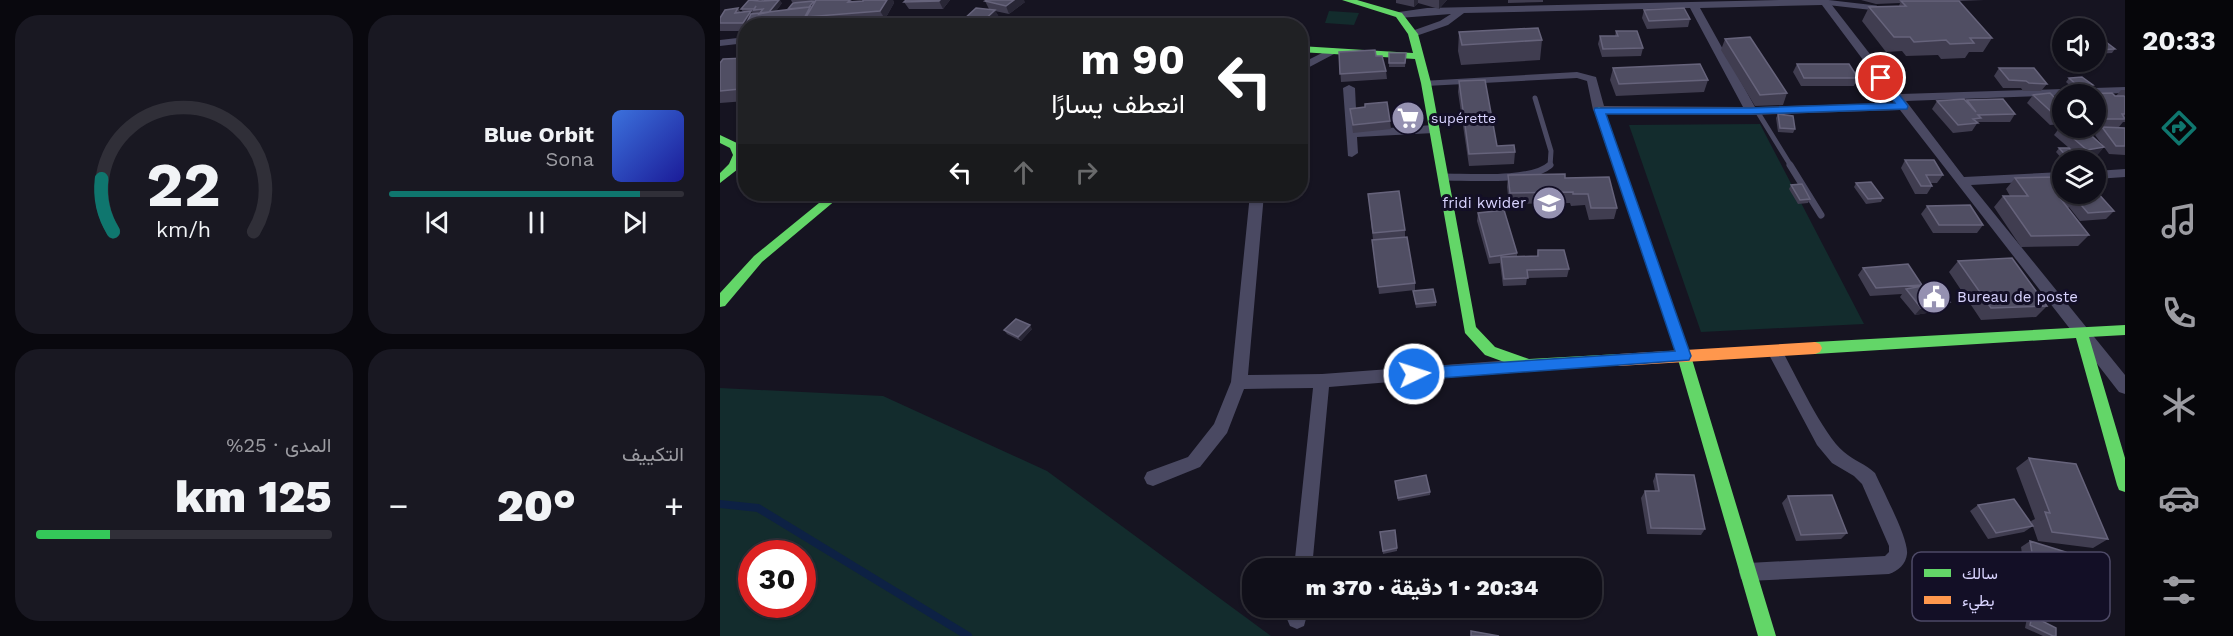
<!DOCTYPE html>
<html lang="ar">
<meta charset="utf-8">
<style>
body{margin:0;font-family:"Work Sans",Vazirmatn,sans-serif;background:#191822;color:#f1f3f6;direction:rtl;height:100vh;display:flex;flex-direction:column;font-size:22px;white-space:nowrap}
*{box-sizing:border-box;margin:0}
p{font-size:20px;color:#9c9ca2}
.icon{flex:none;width:33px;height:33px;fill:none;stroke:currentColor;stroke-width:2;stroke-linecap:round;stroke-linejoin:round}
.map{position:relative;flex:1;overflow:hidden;direction:ltr}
.details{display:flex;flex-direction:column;gap:15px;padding:15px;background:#09080e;width:720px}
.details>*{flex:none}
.top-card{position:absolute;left:18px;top:18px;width:570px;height:183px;border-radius:24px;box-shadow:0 2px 4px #0004,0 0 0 2px #302f38;direction:rtl;background:#202124;color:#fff;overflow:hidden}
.fabs{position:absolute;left:1332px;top:18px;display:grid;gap:12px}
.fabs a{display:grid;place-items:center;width:54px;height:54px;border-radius:50%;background:#100f19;box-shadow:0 2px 4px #0004,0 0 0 2px #302f38;font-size:30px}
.speed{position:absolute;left:18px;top:540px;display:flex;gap:12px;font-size:30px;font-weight:700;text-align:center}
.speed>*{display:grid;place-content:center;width:78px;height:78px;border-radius:50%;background:#100f19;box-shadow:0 2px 4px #0004,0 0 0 2px #302f38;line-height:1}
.speed .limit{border:9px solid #d22;background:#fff;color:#111}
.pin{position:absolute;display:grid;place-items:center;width:51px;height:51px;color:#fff;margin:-26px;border:3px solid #fff;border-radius:50%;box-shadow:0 2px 6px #0007}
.me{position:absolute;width:66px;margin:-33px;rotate:86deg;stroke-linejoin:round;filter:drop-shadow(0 0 4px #0008)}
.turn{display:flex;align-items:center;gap:21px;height:126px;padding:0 24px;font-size:27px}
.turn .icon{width:78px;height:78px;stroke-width:2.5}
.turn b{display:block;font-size:42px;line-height:51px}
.lanes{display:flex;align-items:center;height:57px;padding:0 24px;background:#0003;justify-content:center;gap:30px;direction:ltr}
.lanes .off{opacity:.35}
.big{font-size:45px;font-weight:800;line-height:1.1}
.details .widget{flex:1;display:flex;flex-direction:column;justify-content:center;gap:9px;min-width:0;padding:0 21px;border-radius:24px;background:#191822}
.details .dial{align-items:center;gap:0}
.dial svg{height:156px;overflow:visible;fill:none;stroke:#302f38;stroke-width:7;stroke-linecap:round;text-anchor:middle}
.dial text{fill:#f1f3f6;stroke:none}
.song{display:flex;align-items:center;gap:18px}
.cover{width:72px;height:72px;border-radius:9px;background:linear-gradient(135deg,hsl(220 70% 55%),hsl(240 70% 35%))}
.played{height:6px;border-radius:3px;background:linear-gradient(90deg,#0f766e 85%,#302f38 85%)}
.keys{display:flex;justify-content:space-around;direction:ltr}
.heat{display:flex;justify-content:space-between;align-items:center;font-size:33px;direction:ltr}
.charge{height:9px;border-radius:4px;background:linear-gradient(90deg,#34c759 25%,#302f38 0)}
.details .tiles{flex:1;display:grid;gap:15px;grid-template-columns:repeat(2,1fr)}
.trip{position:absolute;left:522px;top:558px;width:360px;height:60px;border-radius:24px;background:#100f19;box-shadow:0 2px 4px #0004,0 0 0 2px #302f38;font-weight:800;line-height:60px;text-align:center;direction:rtl}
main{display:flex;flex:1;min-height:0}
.tab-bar{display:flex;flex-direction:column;width:108px;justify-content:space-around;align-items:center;background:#06060a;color:#9c9ca2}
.tab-bar .icon{width:42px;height:42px}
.tab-bar .selected{color:#0f766e}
.tab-bar b{font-size:27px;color:#f1f3f6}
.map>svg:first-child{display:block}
.green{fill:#132c2d;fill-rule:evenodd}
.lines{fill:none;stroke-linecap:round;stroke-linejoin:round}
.stream{stroke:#0d2144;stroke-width:8}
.lane-far1{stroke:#4a4962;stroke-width:5}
.lane{stroke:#4a4962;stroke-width:7}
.street{fill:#4a4962;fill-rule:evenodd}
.fast{fill:#63d668;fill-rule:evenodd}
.slow{fill:#ff974d;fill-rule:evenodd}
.wall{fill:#403d50}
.shaded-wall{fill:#282635}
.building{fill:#504e63;stroke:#66637b;stroke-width:1.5}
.route{fill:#1a73e8;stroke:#114b97;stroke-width:1.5}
.labels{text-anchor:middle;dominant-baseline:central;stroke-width:6;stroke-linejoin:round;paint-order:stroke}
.far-poi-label{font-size:14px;fill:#d9d4ff;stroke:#130f26;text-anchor:start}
.poi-label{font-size:15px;fill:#d9d4ff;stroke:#130f26;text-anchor:end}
.key{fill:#130f26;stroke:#4e4a67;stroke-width:1.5}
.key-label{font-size:16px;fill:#d9d4ff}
</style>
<main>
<nav class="tab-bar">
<b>20:33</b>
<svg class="icon selected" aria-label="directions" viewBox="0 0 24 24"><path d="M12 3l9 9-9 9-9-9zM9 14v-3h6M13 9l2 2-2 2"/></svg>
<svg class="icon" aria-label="music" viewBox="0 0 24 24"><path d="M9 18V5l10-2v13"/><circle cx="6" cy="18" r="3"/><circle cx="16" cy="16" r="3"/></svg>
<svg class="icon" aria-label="phone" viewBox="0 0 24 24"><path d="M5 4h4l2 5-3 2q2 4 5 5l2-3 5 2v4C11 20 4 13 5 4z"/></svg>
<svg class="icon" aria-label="climate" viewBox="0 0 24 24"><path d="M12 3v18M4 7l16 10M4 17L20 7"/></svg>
<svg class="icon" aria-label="car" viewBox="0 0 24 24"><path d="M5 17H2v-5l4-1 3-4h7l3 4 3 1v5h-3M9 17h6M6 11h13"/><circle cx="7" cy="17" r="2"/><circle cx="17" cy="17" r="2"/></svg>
<svg class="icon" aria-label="filters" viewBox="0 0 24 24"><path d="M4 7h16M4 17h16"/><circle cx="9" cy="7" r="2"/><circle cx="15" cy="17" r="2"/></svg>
</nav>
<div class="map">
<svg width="1405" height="636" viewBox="0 0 1405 636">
<rect width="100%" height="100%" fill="#161421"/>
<path class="green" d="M 609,11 L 639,13 L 634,25 L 605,23 Z
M 1040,124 L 1144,324 L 981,332 L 909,125 Z
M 0,388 L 163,396 L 327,471 L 551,636 L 0,636 ZM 32,554 L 82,554 L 82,604 L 32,604 Z"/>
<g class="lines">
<path class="stream" d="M 0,504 L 38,508 L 248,636"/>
<path class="lane-far1" d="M 1104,2 L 1156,8
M 815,98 L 831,151 L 830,166
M 1037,111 L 1071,166"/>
<path class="lane" d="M 1070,165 L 1101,215
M 724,177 C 750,177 811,182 830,165"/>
<path class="street" d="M 1059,0 L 1108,0 L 1181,94 L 1405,87 L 1405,93 L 1186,101 L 1244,177 L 1342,172 L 1342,180 L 1251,185 L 1405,375 L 1405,394 L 1399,392 L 1180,110 L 1031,115 L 879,114 L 873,110 L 867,81 L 857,78 L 706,86 L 702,85 L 702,81 L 857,72 L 876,77 L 884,106 L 1023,107 L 970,8 L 744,13 L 728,25 L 693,37 L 689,36 L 689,32 L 720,21 L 731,14 L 679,18 L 674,15 L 679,12 L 707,8 ZM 1102,5 L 1170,96 L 1171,100 L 1175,103 L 1035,107 L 980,8 Z
M 197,18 L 202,21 L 201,23 L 149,26 L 154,23 Z
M 26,37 L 26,43 L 0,46 L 0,40 Z
M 612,48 L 616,49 L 616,53 L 580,72 L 580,64 Z
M 629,85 L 635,88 L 637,130 L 714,125 L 720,129 L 714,133 L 637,137 L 638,153 L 632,157 L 628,156 L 623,88 Z
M 1405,169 L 1405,177 L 1376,179 L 1376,171 Z
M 530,194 L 544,194 L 528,375 L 602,374 L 807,359 L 813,360 L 815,365 L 813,370 L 807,371 L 609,387 L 592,568 L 574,568 L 593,388 L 524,389 L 507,433 L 480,467 L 433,486 L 427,484 L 424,478 L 427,472 L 468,457 L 494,424 L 511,382 Z
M 1055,345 L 1060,347 C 1075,373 1103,435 1124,452 C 1134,461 1146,464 1155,473 C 1162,489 1189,539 1187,554 C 1186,564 1178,571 1169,574 L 1028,581 L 1021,579 L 1019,572 L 1021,565 L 1028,563 L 1165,556 L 1169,552 L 1169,546 L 1142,484 L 1134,476 L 1112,463 L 1097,445 L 1047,351 L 1050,347 Z
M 569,608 L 589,608 L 584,626 L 577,629 L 570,626 L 567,619 Z"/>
<path class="fast" d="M 622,0 L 637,0 L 682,13 L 698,34 L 711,83 L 756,327 L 775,347 L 809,359 L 899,354 L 904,356 L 906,360 L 904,364 L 809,371 L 765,355 L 745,333 L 701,83 L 695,59 L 580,52 L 580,46 L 693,53 L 688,34 L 676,17 Z
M 879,107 L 884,110 L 971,356 L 1056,636 L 1038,636 L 957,356 L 874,110 Z
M 0,135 L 19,144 L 25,155 L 18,169 L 0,183 L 0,173 L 9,164 L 13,155 L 10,148 L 0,143 Z
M 110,194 L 123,194 L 42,262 L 5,306 L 0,307 L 0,293 L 34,256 Z
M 1405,325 L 1405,335 L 1369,337 L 1405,458 L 1405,492 L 1399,490 L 1397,485 L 1356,338 L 1095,354 L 1090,352 L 1088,348 L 1090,344 L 1095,342 Z"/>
<path class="slow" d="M 1095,342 L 1100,344 L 1102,348 L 1100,352 L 1095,354 L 899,366 L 894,364 L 892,360 L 894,356 L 899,354 Z"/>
</g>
<path class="wall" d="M 71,0 L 93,0 L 92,1 L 95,3 L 131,0 L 133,2 L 143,1 L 143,0 L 173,0 L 174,3 L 165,19 L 91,25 L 90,24 L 26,26 L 26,31 L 0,31 L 0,17 L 18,8 L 20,12 L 23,12 L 21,9 L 62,3 L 56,11 L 69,10 L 68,9 L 81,2 L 72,2 Z
M 186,0 L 230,0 L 223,9 L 189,9 L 184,2 Z
M 676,0 L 727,0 L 719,9 L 698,3 L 694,7 L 676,3 Z
M 788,0 L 823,0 L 823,2 L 788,3 Z
M 1141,0 L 1264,0 L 1239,1 L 1272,38 L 1263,52 L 1249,52 L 1245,58 L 1221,59 L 1218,55 L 1186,56 L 1182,51 L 1166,52 L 1142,21 L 1149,7 L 1179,6 L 1180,3 L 1156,4 Z
M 265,1 L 305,2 L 289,14 L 275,11 L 279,17 L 270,26 L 244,26 L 242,21 L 269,9 Z
M 924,10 L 970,19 L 968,27 L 927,29 L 922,18 Z
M 896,31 L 923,48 L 921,56 L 882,57 L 878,44 L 880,36 L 895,36 Z
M 739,32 L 822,40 L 820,60 L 741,65 L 738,51 Z
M 1005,39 L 1067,93 L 1063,105 L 1035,106 L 1001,50 Z
M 1376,43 L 1395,49 L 1392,53 L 1376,54 Z
M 619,52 L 656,56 L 666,71 L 667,79 L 621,82 Z
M 669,53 L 686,53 L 685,67 L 669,67 Z
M 26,58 L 26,101 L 0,103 L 0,63 Z
M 1077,64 L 1138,78 L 1134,86 L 1081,86 L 1073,72 Z
M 893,68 L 988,80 L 984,92 L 896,96 L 890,80 Z
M 1279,68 L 1327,84 L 1321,91 L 1303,91 L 1301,88 L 1283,88 L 1274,76 Z
M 1349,78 L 1373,85 L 1370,89 L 1356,91 L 1346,82 Z
M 739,81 L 777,146 L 795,152 L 794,164 L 749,166 L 738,92 Z
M 1401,90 L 1405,90 L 1405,122 L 1403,122 L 1399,127 L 1376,127 L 1376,94 L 1353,94 L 1354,94 L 1392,93 L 1395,96 L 1396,96 Z
M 1313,95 L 1336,99 L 1342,98 L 1342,124 L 1330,125 L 1307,103 Z
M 1247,100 L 1295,114 L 1290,122 L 1258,122 L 1252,131 L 1233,133 L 1212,109 L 1217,101 L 1246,101 Z
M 645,107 L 670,121 L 671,129 L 633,133 L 630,109 Z
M 1058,114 L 1075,129 L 1073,133 L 1058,132 L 1056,118 Z
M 1340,127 L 1383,146 L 1375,135 L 1382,127 L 1405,128 L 1405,155 L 1389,154 L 1384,147 L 1377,155 L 1360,158 L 1350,149 L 1361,160 L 1343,160 L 1336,152 L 1339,148 L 1349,148 L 1334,135 Z
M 1185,160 L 1223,175 L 1217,183 L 1210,183 L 1212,186 L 1207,194 L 1195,194 L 1181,168 Z
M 788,175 L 845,178 L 897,208 L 894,219 L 869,220 L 865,205 L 851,206 L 850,203 L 789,204 L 787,187 Z
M 1295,178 L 1342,179 L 1376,194 L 1394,211 L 1386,219 L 1360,221 L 1349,207 L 1348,208 L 1369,235 L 1358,246 L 1301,247 L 1274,207 L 1283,196 L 1290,196 L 1286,189 Z
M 1136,183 L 1163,198 L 1161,202 L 1146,204 L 1134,187 Z
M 1071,185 L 1090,199 L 1088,203 L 1078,204 L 1069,189 Z
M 648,194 L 685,230 L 685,237 L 695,283 L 695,290 L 659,294 Z
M 1207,206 L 1263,225 L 1257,233 L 1213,233 L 1201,214 Z
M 758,213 L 797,253 L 797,257 L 817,256 L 818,250 L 849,269 L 847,277 L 807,278 L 806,285 L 783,286 L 780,263 L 769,264 L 757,221 Z
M 1238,261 L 1327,306 L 1316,317 L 1261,320 L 1229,272 Z
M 1143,268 L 1202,285 L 1201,286 L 1224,310 L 1195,315 L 1180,297 L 1182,294 L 1150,296 L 1138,275 Z
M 693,291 L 716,302 L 716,306 L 696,308 Z
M 312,329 L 301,341 L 287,334 L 284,330 Z
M 1309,458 L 1388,539 L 1373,548 L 1318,541 L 1311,521 L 1315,519 L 1296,468 Z
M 936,474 L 985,529 L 981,535 L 927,534 L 921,498 L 925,491 L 935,491 L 933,481 Z
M 675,484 L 710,492 L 710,495 L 678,501 Z
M 1068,496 L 1127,533 L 1121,539 L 1076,541 L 1062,503 Z
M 1258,505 L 1313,526 L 1304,532 L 1268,539 L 1250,511 Z
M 660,532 L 677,548 L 677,551 L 663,554 Z
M 1310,541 L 1354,593 L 1343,599 L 1307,588 L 1301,547 Z
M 1312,616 L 1336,636 L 1323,636 L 1305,628 L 1307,618 Z"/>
<path class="shaded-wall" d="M 59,0 L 60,0 L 62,3 L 51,18 L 48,14 Z
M 167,0 L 173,0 L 174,3 L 165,19 L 160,11 Z
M 220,0 L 230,0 L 223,9 L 219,1 Z
M 294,0 L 304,0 L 305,2 L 289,14 L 286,6 Z
M 694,0 L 698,0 L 698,3 L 694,7 Z
M 719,0 L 727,0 L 719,9 Z
M 94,1 L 96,5 L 86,17 L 90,24 L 89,26 L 48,26 L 89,7 Z
M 275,10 L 279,17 L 270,26 L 262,26 L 261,23 Z
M 31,11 L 37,19 L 26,26 L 23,23 Z
M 26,82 L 26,96 L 20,89 Z
M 1384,147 L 1377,155 L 1360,158 L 1367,150 Z
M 1230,302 L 1224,310 L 1195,315 L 1201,308 Z
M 310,325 L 312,329 L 301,341 L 298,337 Z"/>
<path class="building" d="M 29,0 L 40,1 L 59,0 L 49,12 L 39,14 L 43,9 L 34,10 L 36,6 L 34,9 L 21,9 Z
M 96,0 L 130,0 L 128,2 L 143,1 L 143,0 L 167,0 L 160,11 L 86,17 Z
M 186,0 L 220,0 L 219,1 L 184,2 Z
M 267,0 L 294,0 L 286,6 L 265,1 Z
M 94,1 L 89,7 L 68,9 L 73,3 Z
M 1181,1 L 1239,1 L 1272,38 L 1250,38 L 1254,43 L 1230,44 L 1226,40 L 1194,42 L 1190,37 L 1174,37 L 1149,7 L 1186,6 Z
M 90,7 L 82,22 L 48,26 L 26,26 L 26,28 L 24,28 L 31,14 Z
M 18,8 L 15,13 L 31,11 L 23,23 L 0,23 L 0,18 L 5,10 Z
M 256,8 L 275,10 L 261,23 L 242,21 Z
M 964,8 L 970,19 L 929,21 L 924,10 Z
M 818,28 L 822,40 L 742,45 L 739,32 Z
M 896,31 L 917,31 L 923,48 L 883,49 L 880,36 L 898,36 Z
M 1030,37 L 1067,93 L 1040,95 L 1005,39 Z
M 1386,42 L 1395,49 L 1379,50 L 1376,47 L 1376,43 Z
M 655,50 L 656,56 L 662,56 L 666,71 L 620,74 L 619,52 Z
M 669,53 L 686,53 L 685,63 L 669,63 Z
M 26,58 L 26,82 L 20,89 L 0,91 L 0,63 L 3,59 Z
M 980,64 L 988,80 L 899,84 L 893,68 Z
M 1077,64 L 1129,64 L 1138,78 L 1084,78 Z
M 1279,68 L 1314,68 L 1327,84 L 1309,83 L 1306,81 L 1289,80 Z
M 1362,77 L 1373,85 L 1359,87 L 1349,78 Z
M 765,80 L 777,146 L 794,145 L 795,152 L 749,154 L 739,81 Z
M 1330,93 L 1336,99 L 1342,98 L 1342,117 L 1337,117 L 1313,95 Z
M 1392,93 L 1395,96 L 1404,96 L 1405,97 L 1405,114 L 1402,114 L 1405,119 L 1377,119 L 1376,117 L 1376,94 L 1354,94 Z
M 1244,99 L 1256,112 L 1247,100 L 1283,99 L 1295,114 L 1258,115 L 1261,118 L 1253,119 L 1258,123 L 1238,125 L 1217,101 Z
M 667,102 L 670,121 L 633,125 L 630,109 L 645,107 L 645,104 Z
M 1058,114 L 1073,116 L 1075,129 L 1060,128 Z
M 1342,126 L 1342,128 L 1363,128 L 1384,147 L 1367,150 L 1340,127 Z
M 1382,127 L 1405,128 L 1405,146 L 1396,146 Z
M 1339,148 L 1349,148 L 1361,160 L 1350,160 Z
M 1185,160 L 1214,160 L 1223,175 L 1206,175 L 1212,186 L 1201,186 Z
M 845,174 L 845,178 L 889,177 L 897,208 L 871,208 L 868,194 L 853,194 L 853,192 L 790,193 L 788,175 Z
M 1340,177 L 1342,180 L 1342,194 L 1354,194 L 1357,198 L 1340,198 L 1369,235 L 1311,236 L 1283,196 L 1308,196 L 1295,178 Z
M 1151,182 L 1163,198 L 1148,199 L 1136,183 Z
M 1082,184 L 1090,199 L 1080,200 L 1071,185 Z
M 679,191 L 685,230 L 653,233 L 648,194 Z
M 1376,191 L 1394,211 L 1368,213 L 1356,199 L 1357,198 L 1354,194 L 1376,194 Z
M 1250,205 L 1263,225 L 1219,225 L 1207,206 Z
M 784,210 L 797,253 L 770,257 L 758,213 Z
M 687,237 L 695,283 L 658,287 L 652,240 Z
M 818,250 L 844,250 L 849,269 L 807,270 L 808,278 L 784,279 L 781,257 L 818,256 Z
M 1292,258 L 1327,306 L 1271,308 L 1238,261 Z
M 1188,264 L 1202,285 L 1156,288 L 1143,268 Z
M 1214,284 L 1230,302 L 1201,308 L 1186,289 Z
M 713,289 L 716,302 L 696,304 L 693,291 Z
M 296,319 L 310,325 L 298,337 L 284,330 Z
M 1309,458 L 1356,464 L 1388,539 L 1332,532 L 1325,512 L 1330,513 Z
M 936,474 L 974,475 L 985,529 L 931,528 L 925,491 L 939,491 Z
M 706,475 L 710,492 L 678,498 L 675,481 Z
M 1112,495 L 1127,533 L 1081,535 L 1068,496 Z
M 1294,499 L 1313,526 L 1276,533 L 1258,505 Z
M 675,530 L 677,548 L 663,551 L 660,532 Z
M 1310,541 L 1346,552 L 1354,593 L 1317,582 Z
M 642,564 L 675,564 L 675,568 L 642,568 Z
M 1312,616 L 1336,628 L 1336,636 L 1333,636 L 1310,625 Z
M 751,631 L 779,636 L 751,636 Z"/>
<path class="route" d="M 1157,76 L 1165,76 L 1188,106 L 1187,109 L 1031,114 L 886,114 L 971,356 L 969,360 L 694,380 L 689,378 L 687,374 L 689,369 L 694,368 L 955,351 L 874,110 L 875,108 L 1031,108 L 1175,103 L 1156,78 Z"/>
<defs>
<g id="supermarket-disc" transform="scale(1.725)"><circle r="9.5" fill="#9591b1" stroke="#130f26"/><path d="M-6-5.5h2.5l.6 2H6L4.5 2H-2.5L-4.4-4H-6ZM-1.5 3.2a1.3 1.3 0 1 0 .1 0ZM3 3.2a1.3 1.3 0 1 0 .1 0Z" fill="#fff"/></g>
<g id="school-disc" transform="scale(1.725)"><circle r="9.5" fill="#9591b1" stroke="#130f26"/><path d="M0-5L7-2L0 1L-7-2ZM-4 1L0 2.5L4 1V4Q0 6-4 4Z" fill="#fff"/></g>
<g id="civic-disc" transform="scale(1.725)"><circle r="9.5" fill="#9591b1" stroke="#130f26"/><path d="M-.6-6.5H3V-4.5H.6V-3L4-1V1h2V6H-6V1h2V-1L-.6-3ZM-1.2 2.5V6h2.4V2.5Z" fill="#fff"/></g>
</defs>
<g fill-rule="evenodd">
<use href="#supermarket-disc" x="688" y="118"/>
<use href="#school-disc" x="829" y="203"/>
<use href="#civic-disc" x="1214" y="297"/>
</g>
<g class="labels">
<g class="far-poi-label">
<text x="711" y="118">supérette</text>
</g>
<g class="poi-label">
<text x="806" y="203">fridi kwider</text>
<text x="1237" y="297" text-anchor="start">Bureau de poste</text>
</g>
</g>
<rect x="1192" y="552" width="198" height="69" rx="9" class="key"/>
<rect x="1204" y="569" width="27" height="8" fill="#63d668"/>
<rect x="1204" y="596" width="27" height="8" fill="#ff974d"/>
<g class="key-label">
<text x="1242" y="579">سالك</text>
<text x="1242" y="606">بطيء</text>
</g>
</svg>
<div class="fabs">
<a><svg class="icon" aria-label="sound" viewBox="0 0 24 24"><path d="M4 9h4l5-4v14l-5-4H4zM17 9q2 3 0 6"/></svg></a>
<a><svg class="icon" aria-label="search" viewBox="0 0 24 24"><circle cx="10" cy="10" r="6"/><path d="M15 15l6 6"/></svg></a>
<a><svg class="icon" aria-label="layers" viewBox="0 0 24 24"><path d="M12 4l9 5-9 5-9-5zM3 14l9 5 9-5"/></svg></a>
</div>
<div class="speed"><div class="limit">30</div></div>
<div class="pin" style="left:1161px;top:78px;background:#d93025"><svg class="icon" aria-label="arrive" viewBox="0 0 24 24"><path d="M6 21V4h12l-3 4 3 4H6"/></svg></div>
<svg class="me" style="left:694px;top:374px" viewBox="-20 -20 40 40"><circle r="17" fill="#1a73e8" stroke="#fff" stroke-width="3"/><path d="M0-11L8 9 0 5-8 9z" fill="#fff"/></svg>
<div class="trip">20:34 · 1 دقيقة · 370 m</div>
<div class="top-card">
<div class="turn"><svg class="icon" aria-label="left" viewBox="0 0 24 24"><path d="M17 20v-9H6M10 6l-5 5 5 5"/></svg><div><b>90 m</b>انعطف يسارًا</div></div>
<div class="lanes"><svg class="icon" aria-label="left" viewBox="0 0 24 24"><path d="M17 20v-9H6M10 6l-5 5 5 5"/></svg><svg class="icon off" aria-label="ahead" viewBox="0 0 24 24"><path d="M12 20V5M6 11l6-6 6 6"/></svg><svg class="icon off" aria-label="right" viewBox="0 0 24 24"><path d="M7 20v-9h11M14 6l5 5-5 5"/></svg></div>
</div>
</div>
<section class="details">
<div class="tiles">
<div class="widget">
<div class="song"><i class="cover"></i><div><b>Blue Orbit</b><p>Sona</p></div></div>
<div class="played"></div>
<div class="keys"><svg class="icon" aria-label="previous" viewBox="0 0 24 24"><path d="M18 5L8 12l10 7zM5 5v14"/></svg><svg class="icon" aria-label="pause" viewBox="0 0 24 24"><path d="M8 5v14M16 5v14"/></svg><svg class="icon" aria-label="next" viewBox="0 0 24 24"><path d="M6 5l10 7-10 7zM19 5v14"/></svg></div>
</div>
<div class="widget dial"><svg viewBox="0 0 100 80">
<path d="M14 69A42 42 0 1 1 86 69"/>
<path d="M14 69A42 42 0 0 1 8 42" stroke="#0f766e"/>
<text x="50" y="56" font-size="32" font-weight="700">22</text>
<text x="50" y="72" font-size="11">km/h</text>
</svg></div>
<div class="widget"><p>التكييف</p>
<div class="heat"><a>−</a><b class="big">20°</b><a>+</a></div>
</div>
<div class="widget"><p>المدى · 25%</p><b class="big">125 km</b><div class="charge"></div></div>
</div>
</section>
</main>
